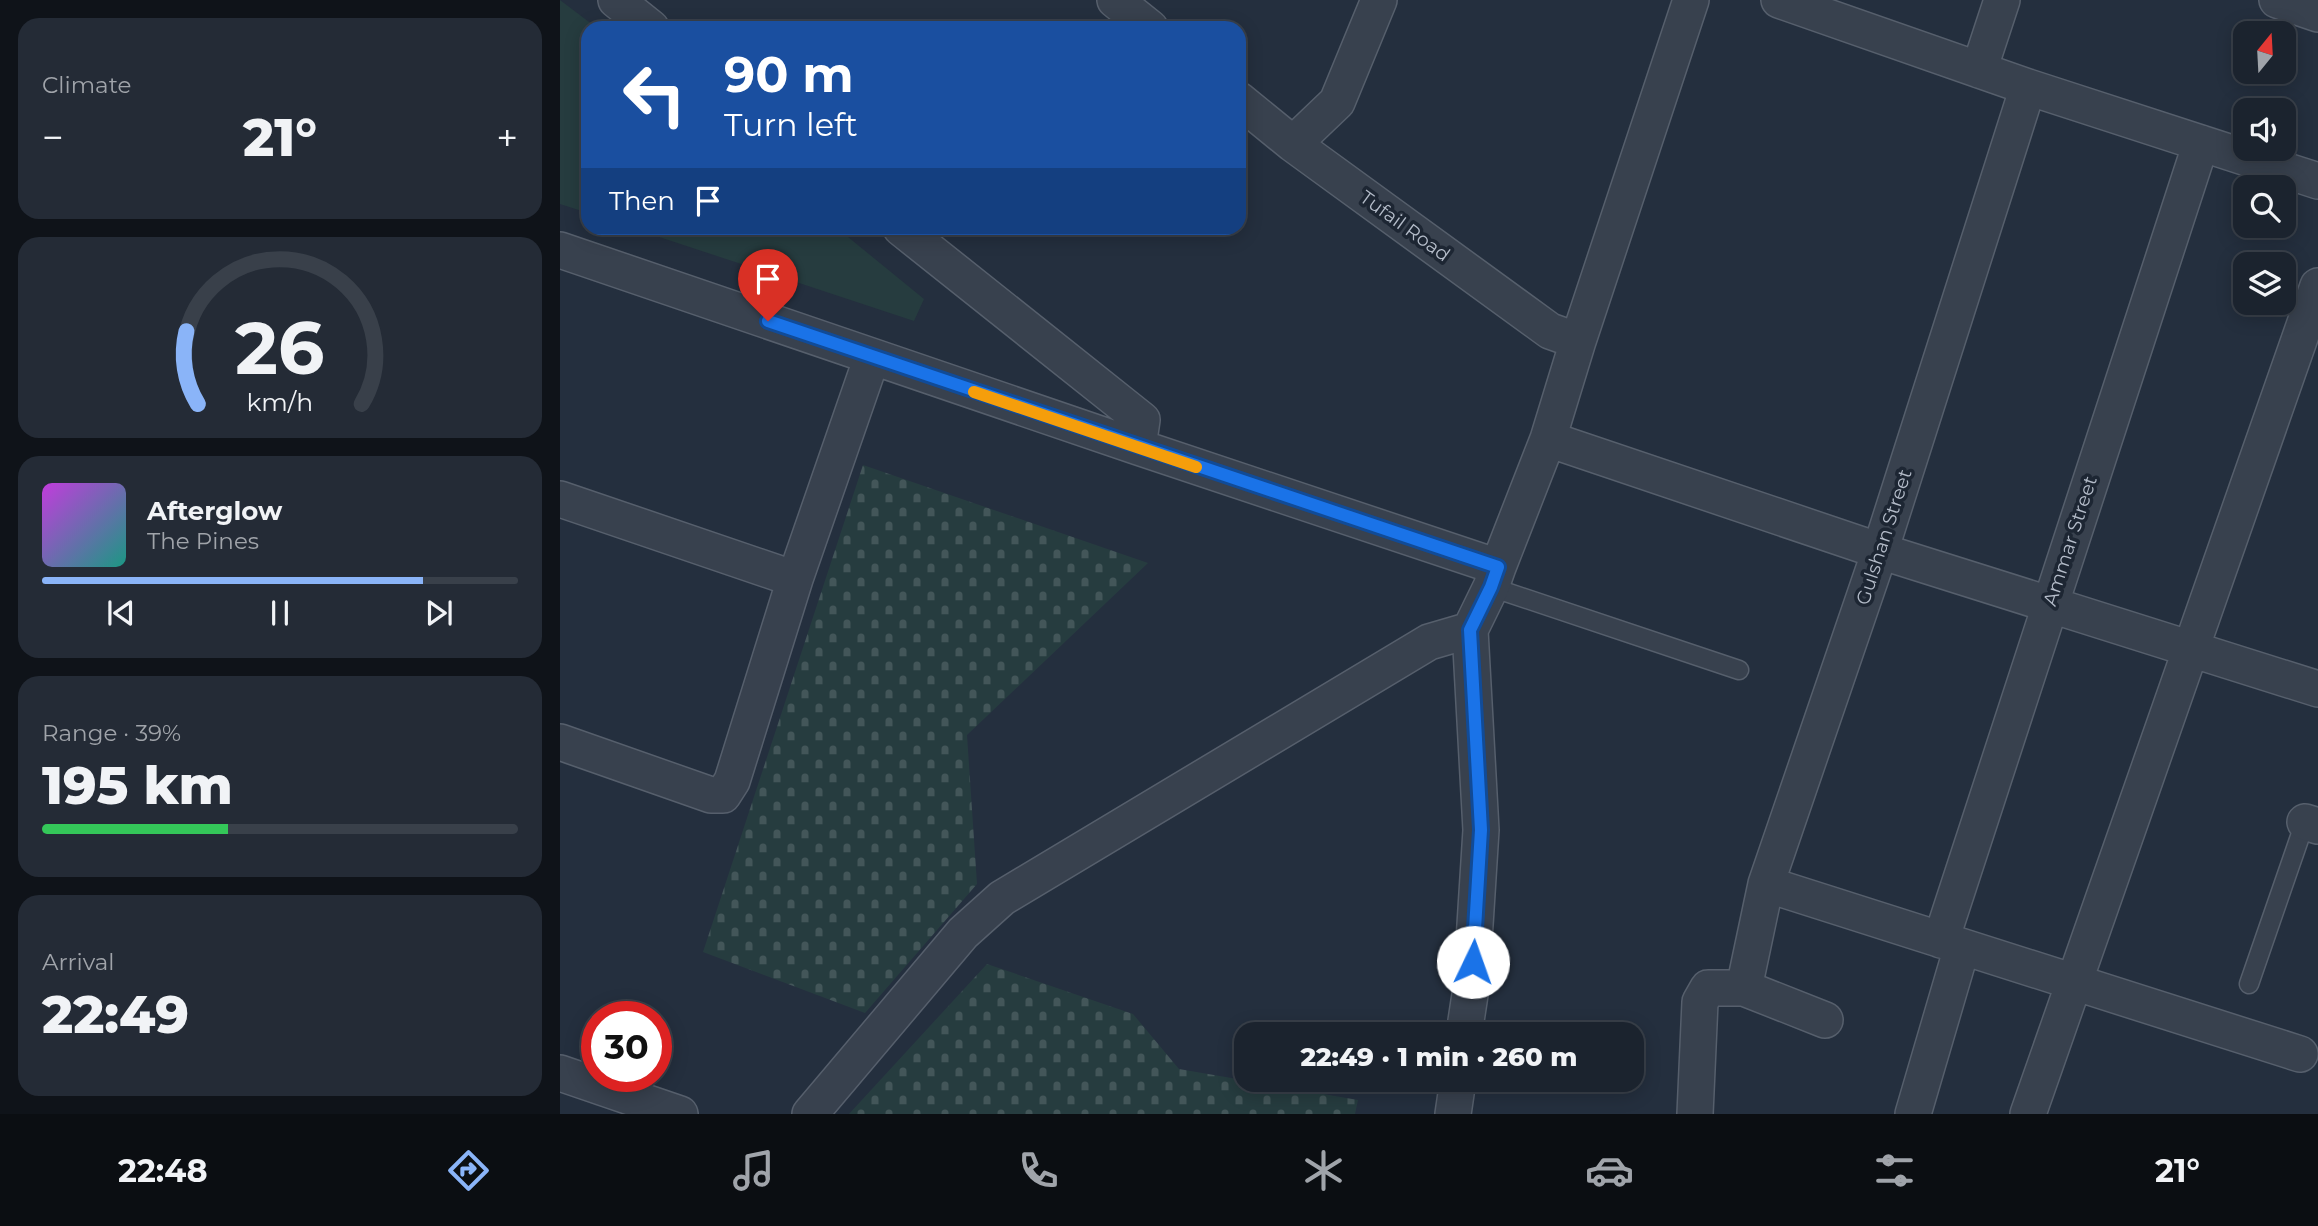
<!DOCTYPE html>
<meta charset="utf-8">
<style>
body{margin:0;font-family:Montserrat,sans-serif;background:#242b36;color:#f1f3f6;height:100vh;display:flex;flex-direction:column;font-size:26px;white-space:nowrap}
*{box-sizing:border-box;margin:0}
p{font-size:23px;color:#a0a4aa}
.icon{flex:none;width:38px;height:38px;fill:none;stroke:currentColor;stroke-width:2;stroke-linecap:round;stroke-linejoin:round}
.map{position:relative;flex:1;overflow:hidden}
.sheet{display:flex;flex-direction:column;gap:18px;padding:18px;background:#0f1319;width:560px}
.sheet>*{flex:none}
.guide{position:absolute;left:21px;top:21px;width:665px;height:214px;border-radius:21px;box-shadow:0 4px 18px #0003,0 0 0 2px #39404a;background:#1a4fa0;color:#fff;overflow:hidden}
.needle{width:46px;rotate:18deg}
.buttons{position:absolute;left:1673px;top:21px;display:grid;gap:14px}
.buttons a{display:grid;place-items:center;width:63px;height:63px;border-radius:14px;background:#1b232e;box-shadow:0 4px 18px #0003,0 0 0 2px #39404a;font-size:35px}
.speed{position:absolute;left:21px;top:1001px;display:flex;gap:14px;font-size:35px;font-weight:700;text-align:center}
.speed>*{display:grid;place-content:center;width:91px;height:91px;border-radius:50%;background:#1b232e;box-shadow:0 4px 18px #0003,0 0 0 2px #39404a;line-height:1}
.speed .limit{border:10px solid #d22;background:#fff;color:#111}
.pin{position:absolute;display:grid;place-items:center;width:60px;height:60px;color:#fff;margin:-72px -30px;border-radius:50% 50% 50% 0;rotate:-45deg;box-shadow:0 0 7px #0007}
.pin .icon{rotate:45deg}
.me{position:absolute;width:77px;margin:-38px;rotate:3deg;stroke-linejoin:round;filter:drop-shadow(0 0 5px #0008)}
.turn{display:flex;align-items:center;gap:24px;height:147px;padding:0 28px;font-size:32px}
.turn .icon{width:91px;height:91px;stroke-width:2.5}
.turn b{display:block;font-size:49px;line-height:60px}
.then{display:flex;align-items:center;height:66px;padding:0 28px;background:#0003;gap:14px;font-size:26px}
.big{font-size:52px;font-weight:800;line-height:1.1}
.sheet .card{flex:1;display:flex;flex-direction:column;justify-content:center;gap:10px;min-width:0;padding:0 24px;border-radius:21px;background:#242b36}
.sheet .dial{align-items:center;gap:0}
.dial svg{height:182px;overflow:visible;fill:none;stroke:#39404a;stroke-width:7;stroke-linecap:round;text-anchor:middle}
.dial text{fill:#f1f3f6;stroke:none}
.song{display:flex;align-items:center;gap:21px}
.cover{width:84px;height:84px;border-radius:10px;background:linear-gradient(135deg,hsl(290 70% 55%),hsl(170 70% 35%))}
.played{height:7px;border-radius:4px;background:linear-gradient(90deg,#8ab4f8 80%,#39404a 80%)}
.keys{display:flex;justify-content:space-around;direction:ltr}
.heat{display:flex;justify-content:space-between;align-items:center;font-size:38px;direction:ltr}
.charge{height:10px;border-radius:5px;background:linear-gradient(90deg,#34c759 39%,#39404a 0)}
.trip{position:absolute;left:674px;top:1022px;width:410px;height:70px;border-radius:21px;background:#1b232e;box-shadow:0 4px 18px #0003,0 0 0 2px #39404a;font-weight:800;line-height:70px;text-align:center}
.tabs{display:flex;height:112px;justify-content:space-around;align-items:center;background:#0b0e12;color:#a0a4aa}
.tabs .icon{width:49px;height:49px}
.tabs .active{color:#8ab4f8}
.tabs b{font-size:32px;color:#f1f3f6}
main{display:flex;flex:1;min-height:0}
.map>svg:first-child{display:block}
.green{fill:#263c3f}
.cemetery{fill:url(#cemetery-stones)}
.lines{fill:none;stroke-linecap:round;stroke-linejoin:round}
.service-casing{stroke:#565f6c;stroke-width:21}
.minor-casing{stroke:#565f6c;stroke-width:38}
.service{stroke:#38414e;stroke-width:18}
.minor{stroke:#38414e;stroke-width:35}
.route-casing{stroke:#114b97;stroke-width:18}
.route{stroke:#1a73e8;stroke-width:12}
.slow{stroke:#f59e0b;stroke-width:12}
.labels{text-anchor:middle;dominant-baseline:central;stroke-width:7;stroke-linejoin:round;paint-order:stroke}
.street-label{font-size:19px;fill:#b4bcc9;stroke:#1d2633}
</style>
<main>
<section class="sheet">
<div class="card"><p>Climate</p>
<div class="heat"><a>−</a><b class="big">21°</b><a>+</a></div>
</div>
<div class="card dial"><svg viewBox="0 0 100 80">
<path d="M14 69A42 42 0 1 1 86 69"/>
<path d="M14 69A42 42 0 0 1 9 37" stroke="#8ab4f8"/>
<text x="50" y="56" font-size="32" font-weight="700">26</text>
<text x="50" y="72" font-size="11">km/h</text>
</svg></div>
<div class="card">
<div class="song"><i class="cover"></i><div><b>Afterglow</b><p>The Pines</p></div></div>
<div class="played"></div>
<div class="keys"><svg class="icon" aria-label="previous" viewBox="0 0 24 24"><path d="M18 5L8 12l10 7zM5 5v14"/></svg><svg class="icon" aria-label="pause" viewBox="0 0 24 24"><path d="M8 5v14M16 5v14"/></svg><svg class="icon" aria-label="next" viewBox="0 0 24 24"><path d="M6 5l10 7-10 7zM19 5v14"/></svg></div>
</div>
<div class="card"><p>Range · 39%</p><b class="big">195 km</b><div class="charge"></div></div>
<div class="card"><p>Arrival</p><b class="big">22:49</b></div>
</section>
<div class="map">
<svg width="1758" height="1114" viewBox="0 0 1758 1114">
<defs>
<pattern id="cemetery-stones" width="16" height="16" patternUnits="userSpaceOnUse" patternTransform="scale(1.75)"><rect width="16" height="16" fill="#263c3f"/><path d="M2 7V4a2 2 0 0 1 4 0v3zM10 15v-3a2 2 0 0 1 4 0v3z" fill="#435659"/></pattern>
</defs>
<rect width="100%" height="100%" fill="#242f3e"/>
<path class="green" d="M 0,0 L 37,28 L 28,28 L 28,213 L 0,204 Z
M 72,228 L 277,228 L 364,299 L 354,321 Z"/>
<path class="cemetery" d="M 303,465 L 588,563 L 407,735 L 417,884 L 305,1013 L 143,952 Z
M 427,964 L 573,1014 L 619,1069 L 798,1100 L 795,1114 L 289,1114 Z"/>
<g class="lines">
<g class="service-casing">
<path id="service" d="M 931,587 L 1179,670
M 1689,984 L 1745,822"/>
</g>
<g class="minor-casing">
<path id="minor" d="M 56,0 L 91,28
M 555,0 L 590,28
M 1219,0 L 1468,87 L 1758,181
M 1717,0 L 1758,14
M 1419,70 L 1442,0
M 679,100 L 733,144 L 990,331 L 1018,341
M 733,144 L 777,102 L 819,0
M 341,228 L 582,420 L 578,447
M 0,250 L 578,447 L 938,567 L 988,439 L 1018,341 L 1131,0
M 988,439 L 1320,551 L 1758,689
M 0,499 L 235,579 L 312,357
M 0,742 L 151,795 L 163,795 L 172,781 L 235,579
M 1745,822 L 1758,826
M 1206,884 L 1740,1054
M 1381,940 L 1641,143
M 1184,988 L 1206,884 L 1320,551 L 1468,87
M 904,1034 L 911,988 L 921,830 L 910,630 L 931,587 L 938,567
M 0,1073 L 120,1114
M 250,1114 L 403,933 L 442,898 L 869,642 L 910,630
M 893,1114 L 898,1080
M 1135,1114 L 1140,1002 L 1148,988 L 1184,988 L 1265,1020
M 1353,1114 L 1402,947
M 1468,1114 L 1758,286"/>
</g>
<use href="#service" class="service"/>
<use href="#minor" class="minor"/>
</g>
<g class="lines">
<g class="route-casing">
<path id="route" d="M 208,321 L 938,567 L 931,587 L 910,630 L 921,830 L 913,962"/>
</g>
<use href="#route" class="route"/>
<path class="slow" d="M 414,392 L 636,467"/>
</g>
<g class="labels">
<g class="street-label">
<text transform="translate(845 226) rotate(36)">Tufail Road</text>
<text transform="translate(1324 537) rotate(-72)">Gulshan Street</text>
<text transform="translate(1510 541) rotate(-72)">Ammar Street</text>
</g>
</g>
</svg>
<div class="buttons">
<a><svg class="needle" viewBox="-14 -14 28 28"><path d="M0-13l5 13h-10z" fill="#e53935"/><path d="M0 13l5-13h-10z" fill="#a0a4aa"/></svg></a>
<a><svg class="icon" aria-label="sound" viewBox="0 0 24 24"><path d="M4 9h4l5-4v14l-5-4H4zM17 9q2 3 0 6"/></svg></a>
<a><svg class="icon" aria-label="search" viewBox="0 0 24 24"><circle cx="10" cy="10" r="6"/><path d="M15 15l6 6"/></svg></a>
<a><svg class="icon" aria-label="layers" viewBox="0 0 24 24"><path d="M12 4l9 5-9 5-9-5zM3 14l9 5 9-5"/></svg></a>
</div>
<div class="speed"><div class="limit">30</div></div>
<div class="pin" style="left:208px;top:321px;background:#d93025"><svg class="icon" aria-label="arrive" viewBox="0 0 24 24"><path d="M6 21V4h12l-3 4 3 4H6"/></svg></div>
<svg class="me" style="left:913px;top:962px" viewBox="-20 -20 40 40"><circle r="19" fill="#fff"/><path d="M0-13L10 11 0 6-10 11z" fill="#1a73e8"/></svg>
<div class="trip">22:49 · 1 min · 260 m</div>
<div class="guide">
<div class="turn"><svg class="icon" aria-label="left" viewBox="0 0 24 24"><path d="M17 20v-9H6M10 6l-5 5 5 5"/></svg><div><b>90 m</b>Turn left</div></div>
<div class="then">Then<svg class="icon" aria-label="arrive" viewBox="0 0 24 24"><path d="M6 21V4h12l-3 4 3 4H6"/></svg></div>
</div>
</div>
</main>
<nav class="tabs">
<b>22:48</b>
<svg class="icon active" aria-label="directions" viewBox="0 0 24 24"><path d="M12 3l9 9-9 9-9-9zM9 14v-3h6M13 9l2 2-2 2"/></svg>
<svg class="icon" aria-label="music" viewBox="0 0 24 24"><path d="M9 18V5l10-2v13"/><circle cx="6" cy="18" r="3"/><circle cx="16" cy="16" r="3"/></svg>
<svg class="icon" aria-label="phone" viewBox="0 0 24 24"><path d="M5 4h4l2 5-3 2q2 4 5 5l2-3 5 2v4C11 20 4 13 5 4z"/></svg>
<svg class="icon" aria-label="climate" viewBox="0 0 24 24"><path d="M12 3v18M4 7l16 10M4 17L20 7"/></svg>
<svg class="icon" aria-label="car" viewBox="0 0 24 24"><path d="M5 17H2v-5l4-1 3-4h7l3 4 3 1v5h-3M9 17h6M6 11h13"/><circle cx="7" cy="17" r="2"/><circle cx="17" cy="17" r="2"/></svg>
<svg class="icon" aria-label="filters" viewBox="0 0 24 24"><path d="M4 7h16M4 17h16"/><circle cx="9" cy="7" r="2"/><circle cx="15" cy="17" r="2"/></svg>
<b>21°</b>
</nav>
